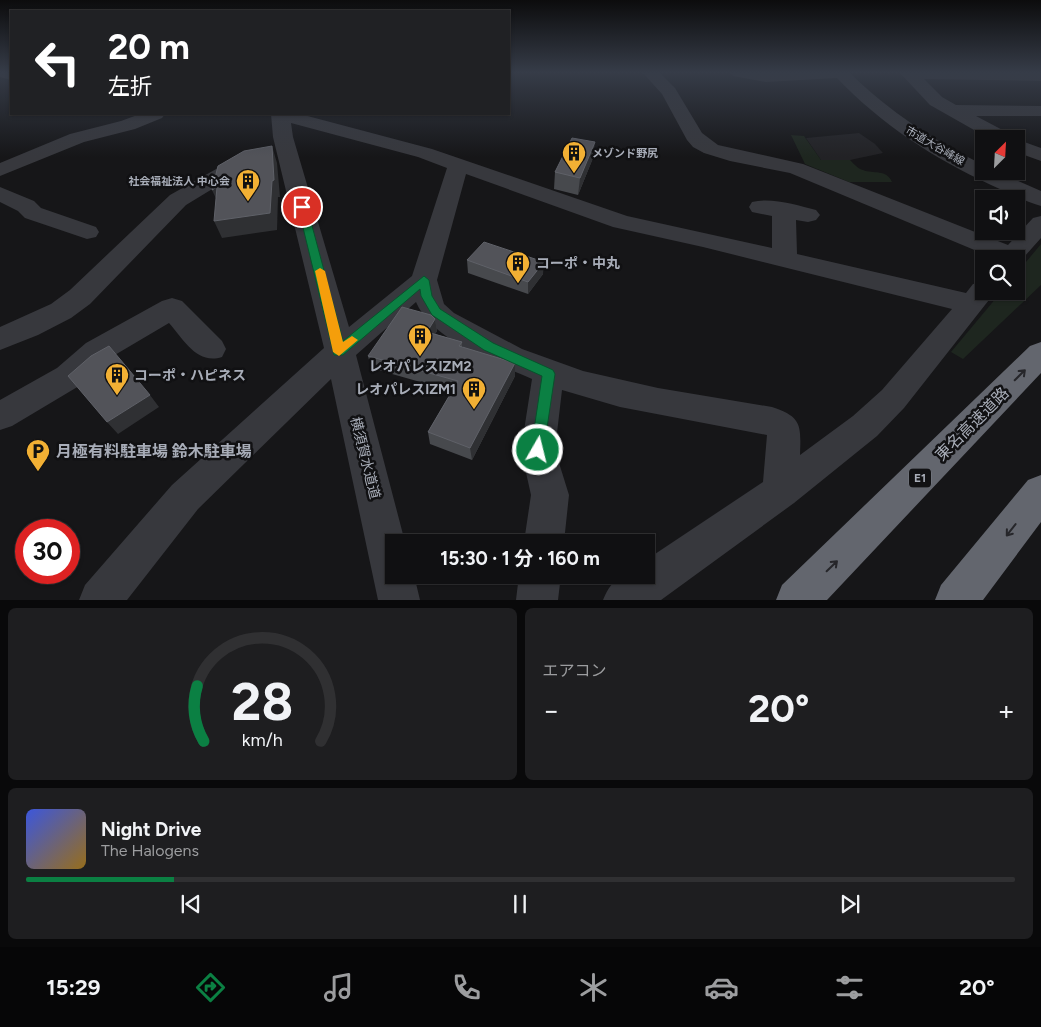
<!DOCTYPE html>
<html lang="ja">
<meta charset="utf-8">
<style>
body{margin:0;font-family:Figtree,"Noto Sans JP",sans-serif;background:#1e1e20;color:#f1f3f6;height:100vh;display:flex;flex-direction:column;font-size:19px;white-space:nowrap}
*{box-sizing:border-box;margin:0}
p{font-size:16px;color:#9c9d9f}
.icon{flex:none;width:28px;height:28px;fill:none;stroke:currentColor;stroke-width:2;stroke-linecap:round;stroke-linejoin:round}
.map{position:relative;height:600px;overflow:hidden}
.side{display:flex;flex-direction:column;gap:8px;padding:8px;background:#09090a;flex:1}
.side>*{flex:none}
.banner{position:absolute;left:10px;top:10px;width:500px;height:105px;border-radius:0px;box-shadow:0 1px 4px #0004,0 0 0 1px #303032;background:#202124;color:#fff;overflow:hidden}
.needle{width:32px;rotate:24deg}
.tools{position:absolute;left:975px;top:130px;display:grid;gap:10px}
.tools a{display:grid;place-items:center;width:50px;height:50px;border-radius:0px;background:#101012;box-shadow:0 1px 4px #0004,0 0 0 1px #303032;font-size:25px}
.speed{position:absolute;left:15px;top:519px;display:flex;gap:10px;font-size:25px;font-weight:700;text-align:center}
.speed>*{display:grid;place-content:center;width:65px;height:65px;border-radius:50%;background:#101012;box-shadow:0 1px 4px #0004,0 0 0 1px #303032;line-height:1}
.speed .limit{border:8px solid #d22;background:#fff;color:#111}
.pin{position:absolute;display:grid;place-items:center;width:42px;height:42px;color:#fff;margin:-21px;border:2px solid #fff;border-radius:50%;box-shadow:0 1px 5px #0007}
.me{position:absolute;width:55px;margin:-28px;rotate:8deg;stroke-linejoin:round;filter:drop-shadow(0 0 4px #0008)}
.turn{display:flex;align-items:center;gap:18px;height:105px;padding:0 15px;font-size:22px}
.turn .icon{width:65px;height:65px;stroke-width:2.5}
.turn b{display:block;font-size:35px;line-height:42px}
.big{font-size:38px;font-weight:700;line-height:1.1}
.side .card{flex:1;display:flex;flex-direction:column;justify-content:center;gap:8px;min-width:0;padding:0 18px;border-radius:8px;background:#1e1e20}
.side .dial{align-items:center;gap:0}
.dial svg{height:130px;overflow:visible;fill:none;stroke:#303032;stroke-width:7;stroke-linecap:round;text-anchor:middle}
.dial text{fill:#f1f3f6;stroke:none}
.song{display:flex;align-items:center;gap:15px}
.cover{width:60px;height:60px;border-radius:8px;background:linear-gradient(135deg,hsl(230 70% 55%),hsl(40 70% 35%))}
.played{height:5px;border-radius:2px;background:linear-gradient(90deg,#0b8043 15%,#303032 15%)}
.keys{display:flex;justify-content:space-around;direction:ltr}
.heat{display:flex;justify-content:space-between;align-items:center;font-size:28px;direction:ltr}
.side .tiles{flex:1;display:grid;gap:8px;grid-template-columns:1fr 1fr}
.card:last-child{grid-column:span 2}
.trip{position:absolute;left:385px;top:534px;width:270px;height:50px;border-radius:0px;background:#101012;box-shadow:0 1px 4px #0004,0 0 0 1px #303032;font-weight:700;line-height:50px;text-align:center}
.tab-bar{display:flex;height:80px;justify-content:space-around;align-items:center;background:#060607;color:#9c9d9f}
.tab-bar .icon{width:35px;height:35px}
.tab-bar .current{color:#0b8043}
.tab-bar b{font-size:22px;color:#f1f3f6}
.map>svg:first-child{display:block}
.built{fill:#222225}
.green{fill:#1e261f}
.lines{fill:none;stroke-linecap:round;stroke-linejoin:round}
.minor{fill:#37383d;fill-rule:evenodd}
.highway{fill:#63666e;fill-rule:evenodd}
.wall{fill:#47494d}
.shaded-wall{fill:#2f3033}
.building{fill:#525359;stroke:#5f6168}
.oneway{stroke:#26262a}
.route{fill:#0b8043;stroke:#07532c}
.slow{fill:#f59e0b}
.labels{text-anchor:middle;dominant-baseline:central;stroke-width:5;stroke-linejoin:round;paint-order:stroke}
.far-street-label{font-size:11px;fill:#a8adb8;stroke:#111113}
.far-poi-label{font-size:11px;font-weight:bold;fill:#a8adb8;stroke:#111113;text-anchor:start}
.shield{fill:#111113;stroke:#7b7e86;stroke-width:1}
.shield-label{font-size:12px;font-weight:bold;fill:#a8adb8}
.poi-label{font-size:14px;font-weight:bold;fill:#a8adb8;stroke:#111113;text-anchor:start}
.street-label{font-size:14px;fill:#a8adb8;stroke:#111113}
.near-street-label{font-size:16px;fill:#a8adb8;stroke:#111113}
.near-poi-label{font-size:16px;font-weight:bold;fill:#a8adb8;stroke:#111113;text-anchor:start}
</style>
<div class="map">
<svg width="1041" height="600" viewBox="0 0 1041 600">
<rect width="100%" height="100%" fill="#161618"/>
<path class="built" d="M 859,133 L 875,144 L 883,153 L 850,160 L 821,160 L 806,138 Z"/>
<path class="green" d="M 791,135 L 804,136 L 821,160 L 850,160 C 853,163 858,169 863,170 C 873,174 887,169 892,182 L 849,182 L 805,164 Z
M 1041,244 L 1041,285 L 963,359 L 951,352 L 1002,291 L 1016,291 L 1016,274 Z"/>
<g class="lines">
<path class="minor" d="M 0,73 L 11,73 L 11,80 L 0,77 Z
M 643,73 L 660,73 L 675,88 L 702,133 L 718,145 L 803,164 L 1008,245 L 1033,218 L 1041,216 L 1041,238 L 1016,266 L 1016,259 L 996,259 L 790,173 L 730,161 L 704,153 L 693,147 L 687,140 L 662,94 Z
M 731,73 L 850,73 C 890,112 934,141 984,165 L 984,171 L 996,171 L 1041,191 L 1041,206 C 1024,201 1007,192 991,185 C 933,158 881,124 837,78 L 766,82 L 733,76 Z
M 900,73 L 1041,73 L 1041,81 L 924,79 L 942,97 L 956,105 L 1041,106 L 1041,116 L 976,116 L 1012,135 L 1015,139 L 990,139 L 930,105 Z
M 140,114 L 165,114 L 162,118 L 135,129 L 84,142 L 0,176 L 0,163 L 70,134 L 121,121 Z
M 271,114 L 300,114 L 432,149 L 627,216 L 772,248 L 772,216 L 752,212 L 749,207 L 752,202 C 771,197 797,205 816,210 L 820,215 L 816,220 L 808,222 L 796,220 L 797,254 L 966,293 L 973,284 L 983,282 L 984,291 L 996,291 L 904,408 L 877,436 L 794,503 L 661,600 L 603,600 C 613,576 622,575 646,575 L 646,560 L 763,482 L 767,435 L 620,407 L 562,390 L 555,450 L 569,495 L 564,542 L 524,542 L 531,495 L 521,450 L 532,379 C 495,363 432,340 416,302 L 356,355 L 405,542 L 394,542 L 394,575 L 414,575 L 420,600 L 378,600 L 331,379 L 198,509 L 127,600 L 79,600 L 85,585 L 172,485 L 324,348 L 273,137 ZM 291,123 L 418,157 L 447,168 L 412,276 L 349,327 L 293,137 ZM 466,174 L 613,227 L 703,247 L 952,309 L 882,390 L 853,416 L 800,455 C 801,425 802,417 772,407 L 658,388 L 583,371 L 522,349 L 454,313 L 444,304 L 437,280 Z
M 1016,139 L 1041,148 L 1041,161 L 1016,152 Z
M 248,153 L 255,155 L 258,159 L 255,163 L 186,205 L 90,304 L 71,318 L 38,335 L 0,350 L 0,327 L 51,304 L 70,290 L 170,195 L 241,155 Z
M 0,187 L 34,201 L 41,208 L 96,227 L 99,232 L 96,237 L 87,239 L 25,218 L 18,211 L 0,202 Z
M 172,298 L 182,301 L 222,341 L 226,349 L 222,357 C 197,365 184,340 169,323 L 108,359 L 79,386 L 12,426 L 0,430 L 0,400 L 57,368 L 86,343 L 162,301 Z
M 519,575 L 561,575 L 558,600 L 516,600 Z"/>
<path class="highway" d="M 1041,342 L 1041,373 L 827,600 L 776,600 L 782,585 L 1030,346 Z
M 1041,475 L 1041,522 L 983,600 L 935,600 L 941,585 L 1028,480 Z"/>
</g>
<path class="wall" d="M 593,158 L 578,195 L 554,189 L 555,172 Z
M 467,260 L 543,274 L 528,294 L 468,273 Z
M 435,319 L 437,331 L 435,334 L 462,342 L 462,347 L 515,363 L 515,376 L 472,460 L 430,444 L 428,432 L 452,391 L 371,368 L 368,356 Z"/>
<path class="shaded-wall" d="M 595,142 L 593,158 L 578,195 L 580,178 Z
M 272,146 L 277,163 L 280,197 L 278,197 L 277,230 L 222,238 L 214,221 Z
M 217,187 L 220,207 L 212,190 Z
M 544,262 L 543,274 L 528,294 L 528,282 Z
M 435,319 L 437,331 L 429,345 L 427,332 Z
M 515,363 L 515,376 L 472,460 L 470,448 Z
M 150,395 L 159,407 L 118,434 L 107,422 Z"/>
<path class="building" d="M 572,138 L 595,142 L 580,178 L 555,172 Z
M 272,146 L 274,180 L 272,181 L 270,213 L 214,221 L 217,187 L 212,190 L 218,166 L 244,151 Z
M 484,242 L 544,262 L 528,282 L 467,260 Z
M 402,307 L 431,315 L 435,319 L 427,332 L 462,342 L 459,346 L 515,363 L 470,448 L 428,432 L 458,381 L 368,356 Z
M 109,346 L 150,395 L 107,422 L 68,376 L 91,356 Z"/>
<defs><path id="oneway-shaft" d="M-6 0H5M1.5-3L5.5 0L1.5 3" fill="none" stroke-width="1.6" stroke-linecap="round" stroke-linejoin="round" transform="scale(1.25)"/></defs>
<g class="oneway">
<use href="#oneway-shaft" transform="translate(1020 375) rotate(-45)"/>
<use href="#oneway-shaft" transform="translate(1011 530) rotate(128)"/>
<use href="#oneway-shaft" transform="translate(832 566) rotate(-44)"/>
</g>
<linearGradient id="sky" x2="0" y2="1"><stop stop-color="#0c0c0d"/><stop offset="0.46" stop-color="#363c48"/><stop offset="1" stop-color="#363c48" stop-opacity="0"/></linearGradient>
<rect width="1041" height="157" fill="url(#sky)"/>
<path class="route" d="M 299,205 L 307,207 L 343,341 L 424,276 L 429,280 L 432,296 L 440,309 L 493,343 L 553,370 L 555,374 L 543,455 L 538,457 L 533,455 L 531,450 L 542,376 L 484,350 L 432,315 L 421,296 L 420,289 L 343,355 L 334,355 L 298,207 Z"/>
<path class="slow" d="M 320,268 L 325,271 L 343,342 L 352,336 L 358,340 L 339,356 L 333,352 L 315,271 Z"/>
<defs>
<g id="building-pin" transform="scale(1.25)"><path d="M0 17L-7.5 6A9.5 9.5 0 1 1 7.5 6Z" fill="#f2b034" stroke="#111113"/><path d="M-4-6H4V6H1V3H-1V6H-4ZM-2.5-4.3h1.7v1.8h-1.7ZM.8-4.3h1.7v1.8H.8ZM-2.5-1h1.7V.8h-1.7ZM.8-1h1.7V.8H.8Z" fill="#111"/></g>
<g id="parking-pin" transform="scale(1.25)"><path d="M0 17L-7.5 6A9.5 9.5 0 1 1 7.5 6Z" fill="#f2b034" stroke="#111113"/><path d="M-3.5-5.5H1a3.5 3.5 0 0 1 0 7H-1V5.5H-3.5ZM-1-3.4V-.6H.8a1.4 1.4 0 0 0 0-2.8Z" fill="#111"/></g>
</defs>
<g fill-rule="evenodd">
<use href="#building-pin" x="574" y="153"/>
<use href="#building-pin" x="248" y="181"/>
<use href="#building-pin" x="518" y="263"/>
<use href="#building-pin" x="420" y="336"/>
<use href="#building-pin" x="117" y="375"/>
<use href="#building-pin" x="474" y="389"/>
<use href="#parking-pin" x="38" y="451"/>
</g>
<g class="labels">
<g class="far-street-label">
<text transform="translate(935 146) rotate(30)">市道大谷峰線</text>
</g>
<g class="far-poi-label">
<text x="592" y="153">メゾンド野尻</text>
<text x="230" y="181" text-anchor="end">社会福祉法人 中心会</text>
</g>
<rect class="shield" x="909" y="468.5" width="22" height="19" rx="4"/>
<g class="shield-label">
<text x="920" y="478">E1</text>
</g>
<g class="poi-label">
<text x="536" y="263">コーポ・中丸</text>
<text x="420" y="366" text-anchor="middle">レオパレスIZM2</text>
<text x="134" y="375">コーポ・ハピネス</text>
<text x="456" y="389" text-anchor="end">レオパレスIZM1</text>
</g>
<g class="street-label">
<text transform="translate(365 458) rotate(76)">横須賀水道道</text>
</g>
<g class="near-street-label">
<text transform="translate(972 424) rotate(-45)">東名高速道路</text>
</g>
<g class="near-poi-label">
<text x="56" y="451">月極有料駐車場 鈴木駐車場</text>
</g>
</g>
</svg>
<div class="tools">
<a><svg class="needle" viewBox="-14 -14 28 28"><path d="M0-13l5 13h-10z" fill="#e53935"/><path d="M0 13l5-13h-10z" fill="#9c9d9f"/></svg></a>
<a><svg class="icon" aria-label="sound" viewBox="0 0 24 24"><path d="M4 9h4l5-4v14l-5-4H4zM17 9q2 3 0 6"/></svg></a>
<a><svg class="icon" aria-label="search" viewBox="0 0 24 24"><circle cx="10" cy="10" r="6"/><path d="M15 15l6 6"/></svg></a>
</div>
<div class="speed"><div class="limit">30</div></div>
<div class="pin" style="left:302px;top:207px;background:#d93025"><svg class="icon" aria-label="arrive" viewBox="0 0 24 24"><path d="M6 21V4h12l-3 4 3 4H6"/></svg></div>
<svg class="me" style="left:538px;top:450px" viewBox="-20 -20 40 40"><circle r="17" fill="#0b8043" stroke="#fff" stroke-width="3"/><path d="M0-11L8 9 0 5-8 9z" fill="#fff"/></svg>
<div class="trip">15:30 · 1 分 · 160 m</div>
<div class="banner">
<div class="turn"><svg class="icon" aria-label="left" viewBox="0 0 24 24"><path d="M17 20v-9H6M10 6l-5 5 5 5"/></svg><div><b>20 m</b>左折</div></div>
</div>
</div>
<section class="side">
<div class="tiles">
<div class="card dial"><svg viewBox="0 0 100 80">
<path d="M14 69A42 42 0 1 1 86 69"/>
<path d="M14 69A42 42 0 0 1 10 35" stroke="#0b8043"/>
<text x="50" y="56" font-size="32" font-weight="700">28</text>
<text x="50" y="72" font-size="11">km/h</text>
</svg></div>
<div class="card"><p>エアコン</p>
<div class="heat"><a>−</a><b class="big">20°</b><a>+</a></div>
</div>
<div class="card">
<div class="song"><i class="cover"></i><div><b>Night Drive</b><p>The Halogens</p></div></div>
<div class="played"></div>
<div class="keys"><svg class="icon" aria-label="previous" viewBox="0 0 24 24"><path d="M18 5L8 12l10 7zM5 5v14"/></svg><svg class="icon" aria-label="pause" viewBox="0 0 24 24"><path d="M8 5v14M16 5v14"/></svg><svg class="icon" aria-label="next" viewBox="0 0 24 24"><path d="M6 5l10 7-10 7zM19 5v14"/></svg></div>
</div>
</div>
</section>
<nav class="tab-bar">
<b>15:29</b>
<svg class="icon current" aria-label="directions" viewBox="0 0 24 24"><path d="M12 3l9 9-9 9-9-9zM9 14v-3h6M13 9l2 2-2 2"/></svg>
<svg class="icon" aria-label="music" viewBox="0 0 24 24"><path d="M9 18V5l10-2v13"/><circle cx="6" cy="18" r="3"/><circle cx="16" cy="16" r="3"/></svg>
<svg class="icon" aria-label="phone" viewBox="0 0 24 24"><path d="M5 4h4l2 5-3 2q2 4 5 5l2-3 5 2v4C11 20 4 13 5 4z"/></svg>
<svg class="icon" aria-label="climate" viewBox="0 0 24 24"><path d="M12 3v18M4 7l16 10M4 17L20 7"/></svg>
<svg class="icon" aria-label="car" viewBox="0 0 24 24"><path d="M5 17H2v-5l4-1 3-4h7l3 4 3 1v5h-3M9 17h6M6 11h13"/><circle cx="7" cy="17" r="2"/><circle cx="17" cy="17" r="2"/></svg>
<svg class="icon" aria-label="filters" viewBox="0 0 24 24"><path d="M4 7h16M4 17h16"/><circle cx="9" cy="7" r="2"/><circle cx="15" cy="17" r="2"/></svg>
<b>20°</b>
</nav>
